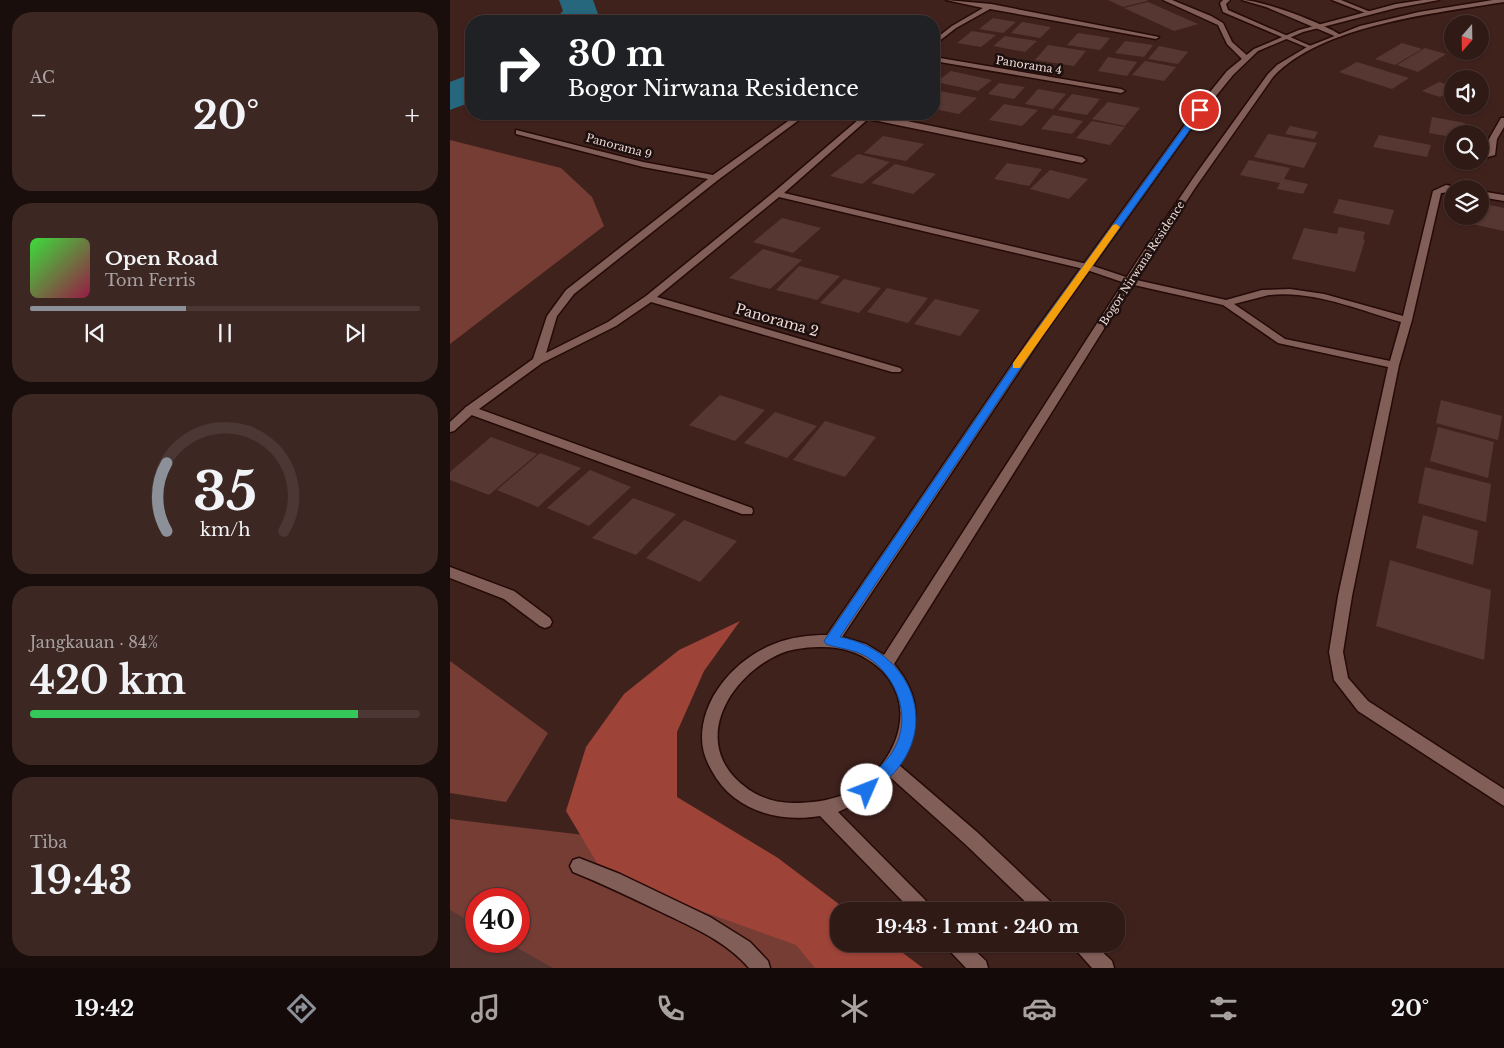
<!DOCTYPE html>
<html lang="id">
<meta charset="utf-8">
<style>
body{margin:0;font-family:"Libre Baskerville",serif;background:#3c2723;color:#f1f3f6;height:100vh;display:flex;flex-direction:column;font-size:19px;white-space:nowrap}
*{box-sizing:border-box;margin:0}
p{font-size:16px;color:#a8a1a1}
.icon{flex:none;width:28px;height:28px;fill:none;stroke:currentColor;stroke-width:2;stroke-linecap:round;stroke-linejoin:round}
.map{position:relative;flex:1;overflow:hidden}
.side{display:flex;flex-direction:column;gap:12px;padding:12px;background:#1a0e0c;width:450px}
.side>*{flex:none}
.guide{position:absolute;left:15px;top:15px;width:475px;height:105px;border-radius:20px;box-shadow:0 1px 4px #0004,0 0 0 1px #4b3835;background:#202124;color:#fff;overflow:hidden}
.needle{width:32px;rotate:200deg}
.buttons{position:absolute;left:994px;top:15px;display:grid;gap:10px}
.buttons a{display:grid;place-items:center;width:45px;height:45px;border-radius:50%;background:#301a16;box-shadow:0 1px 4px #0004,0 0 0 1px #4b3835;font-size:25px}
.speed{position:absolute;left:15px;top:888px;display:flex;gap:10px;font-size:25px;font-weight:700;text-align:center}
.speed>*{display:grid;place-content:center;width:65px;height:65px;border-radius:50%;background:#301a16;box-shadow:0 1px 4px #0004,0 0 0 1px #4b3835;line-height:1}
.speed .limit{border:8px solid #d22;background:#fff;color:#111}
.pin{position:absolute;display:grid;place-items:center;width:42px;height:42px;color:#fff;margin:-21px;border:2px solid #fff;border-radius:50%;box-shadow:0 1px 5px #0007}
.me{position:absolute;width:55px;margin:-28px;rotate:46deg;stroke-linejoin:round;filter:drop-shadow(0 0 4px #0008)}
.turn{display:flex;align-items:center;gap:18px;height:105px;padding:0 20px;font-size:22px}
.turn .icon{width:65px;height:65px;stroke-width:2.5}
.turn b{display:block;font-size:35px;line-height:42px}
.big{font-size:38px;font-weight:700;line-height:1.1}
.side .card{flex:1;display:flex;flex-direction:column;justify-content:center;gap:8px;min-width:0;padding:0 18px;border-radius:20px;background:#3c2723}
.side .dial{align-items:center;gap:0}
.dial svg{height:130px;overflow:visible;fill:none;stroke:#4b3835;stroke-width:7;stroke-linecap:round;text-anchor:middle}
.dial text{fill:#f1f3f6;stroke:none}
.song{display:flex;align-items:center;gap:15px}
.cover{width:60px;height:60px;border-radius:8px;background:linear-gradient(135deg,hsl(120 70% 55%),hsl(340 70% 35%))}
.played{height:5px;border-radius:2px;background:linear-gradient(90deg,#8c9099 40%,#4b3835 40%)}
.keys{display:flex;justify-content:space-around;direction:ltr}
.heat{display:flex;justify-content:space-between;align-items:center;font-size:28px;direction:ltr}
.charge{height:8px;border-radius:4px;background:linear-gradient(90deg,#34c759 84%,#4b3835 0)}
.trip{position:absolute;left:380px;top:902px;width:295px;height:50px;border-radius:20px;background:#301a16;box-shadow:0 1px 4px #0004,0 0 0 1px #4b3835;font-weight:700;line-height:50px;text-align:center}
.dock{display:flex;height:80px;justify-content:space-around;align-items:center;background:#130a09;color:#a8a1a1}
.dock .icon{width:35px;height:35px}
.dock .selected{color:#8c9099}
.dock b{font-size:22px;color:#f1f3f6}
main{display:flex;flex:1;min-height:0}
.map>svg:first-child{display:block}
.green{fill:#763d35;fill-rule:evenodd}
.forest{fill:#9d4338}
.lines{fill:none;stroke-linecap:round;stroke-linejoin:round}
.river{fill:#26677d;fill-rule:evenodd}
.building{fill:#573732}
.service-casing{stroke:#250a07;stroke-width:3}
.minor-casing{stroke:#250a07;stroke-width:3}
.tertiary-casing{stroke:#250a07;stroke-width:3}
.service{fill:#825e58;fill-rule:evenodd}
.minor{fill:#825e58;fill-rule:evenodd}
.tertiary{fill:#825e58;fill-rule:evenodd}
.route{fill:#1a73e8;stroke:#114b97}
.slow{fill:#f59e0b}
.labels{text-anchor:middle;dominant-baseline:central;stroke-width:5;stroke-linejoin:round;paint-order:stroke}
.far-street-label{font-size:11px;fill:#eed9d5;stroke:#1d100e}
.street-label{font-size:14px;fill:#eed9d5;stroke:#1d100e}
</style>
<main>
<section class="side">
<div class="card"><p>AC</p>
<div class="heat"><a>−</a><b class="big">20°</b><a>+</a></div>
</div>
<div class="card">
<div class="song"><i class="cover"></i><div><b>Open Road</b><p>Tom Ferris</p></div></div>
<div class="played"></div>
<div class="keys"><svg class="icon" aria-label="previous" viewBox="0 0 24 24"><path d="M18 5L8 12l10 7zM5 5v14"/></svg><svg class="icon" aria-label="pause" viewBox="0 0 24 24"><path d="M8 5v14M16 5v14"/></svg><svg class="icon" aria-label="next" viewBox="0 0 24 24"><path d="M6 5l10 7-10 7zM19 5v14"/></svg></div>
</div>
<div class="card dial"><svg viewBox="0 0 100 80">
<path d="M14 69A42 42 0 1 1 86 69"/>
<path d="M14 69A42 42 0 0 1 14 27" stroke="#8c9099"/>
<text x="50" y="56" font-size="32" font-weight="700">35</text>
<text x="50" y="72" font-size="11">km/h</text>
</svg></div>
<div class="card"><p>Jangkauan · 84%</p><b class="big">420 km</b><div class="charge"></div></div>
<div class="card"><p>Tiba</p><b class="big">19:43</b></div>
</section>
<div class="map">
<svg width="1054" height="968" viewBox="0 0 1054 968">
<rect width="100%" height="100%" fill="#40221d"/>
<path class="green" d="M 0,140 L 111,168 L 142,197 L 154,226 L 0,344 Z
M 0,661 L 98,733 L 56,802 L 0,793 Z
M 0,819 L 328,858 L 389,933 L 389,944 L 417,968 L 0,968 ZM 26,899 L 69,899 L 69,941 L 26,941 Z"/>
<path class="forest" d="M 290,621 L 254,671 L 227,732 L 227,797 L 328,858 L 398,911 L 389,911 L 389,944 L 441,944 L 473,968 L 365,968 L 346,945 L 207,895 L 147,863 L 116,811 L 136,747 L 174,694 L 229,650 Z"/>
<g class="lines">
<path class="river" d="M 109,0 L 143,0 L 148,14 L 143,21 L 103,21 L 113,11 Z
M 21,74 L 21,102 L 0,110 L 0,82 Z"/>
</g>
<path class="building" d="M 658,0 L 697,0 L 697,1 L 673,7 Z
M 698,2 L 748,24 L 724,31 L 674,8 Z
M 543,18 L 566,22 L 553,33 L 529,29 Z
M 572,22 L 601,27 L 590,38 L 561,33 Z
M 522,31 L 546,35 L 531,47 L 507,43 Z
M 628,33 L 660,38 L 650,50 L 617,45 Z
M 555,36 L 587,41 L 575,52 L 543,46 Z
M 675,41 L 703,45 L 694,57 L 665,53 Z
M 952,43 L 972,49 L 945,65 L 925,59 Z
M 598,45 L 636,51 L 624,66 L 585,60 Z
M 709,46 L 738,52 L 728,64 L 698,59 Z
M 975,48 L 996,54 L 968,72 L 947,65 Z
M 658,57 L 687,62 L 677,76 L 648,71 Z
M 695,61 L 726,67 L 714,81 L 682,75 Z
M 907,62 L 959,78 L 942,89 L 889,72 Z
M 501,71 L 542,80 L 528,91 L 486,82 Z
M 989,82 L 1002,86 L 1002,95 L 998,93 L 990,97 L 972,91 Z
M 549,83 L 575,87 L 564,99 L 538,94 Z
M 588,89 L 616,94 L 603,109 L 575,104 Z
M 484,90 L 527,98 L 509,114 L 484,109 Z
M 622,94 L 650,99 L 637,115 L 608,110 Z
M 658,102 L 690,108 L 675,126 L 642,119 Z
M 554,104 L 588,110 L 572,126 L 539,120 Z
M 1003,106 L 1025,106 L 1014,114 L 999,109 Z
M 603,115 L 633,121 L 622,134 L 591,129 Z
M 982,117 L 1015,123 L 1012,134 L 1002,134 L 1002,137 L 979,133 Z
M 642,121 L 675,127 L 660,145 L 626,138 Z
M 840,126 L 868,132 L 864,139 L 835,134 Z
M 818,134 L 867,143 L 854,168 L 804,157 Z
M 929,135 L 981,145 L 977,157 L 923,147 Z
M 433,136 L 474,144 L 456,161 L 414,153 Z
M 408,154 L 440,162 L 412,184 L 380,176 Z
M 799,160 L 840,168 L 834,179 L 858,184 L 853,194 L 827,189 L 830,183 L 790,175 Z
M 557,163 L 592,169 L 579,186 L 544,179 Z
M 445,164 L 486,174 L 463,194 L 421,183 Z
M 600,170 L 638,179 L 619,199 L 580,189 Z
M 889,199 L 944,210 L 939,225 L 883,213 Z
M 1030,203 L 1054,208 L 1054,231 L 1017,223 L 1019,216 L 1030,216 Z
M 332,218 L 371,228 L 343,253 L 303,242 Z
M 889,227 L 915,232 L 913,239 L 915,240 L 905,272 L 842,259 L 854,228 L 887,234 Z
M 313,249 L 352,260 L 320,289 L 279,278 Z
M 349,266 L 390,276 L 367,300 L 326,290 Z
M 394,279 L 431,288 L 409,313 L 370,303 Z
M 437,288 L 478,298 L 458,323 L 417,312 Z
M 485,299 L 530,310 L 510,336 L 464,324 Z
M 270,395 L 315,410 L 285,441 L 239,425 Z
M 991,400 L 1052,416 L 1048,440 L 986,423 Z
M 325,412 L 367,426 L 337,458 L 294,443 Z
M 375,421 L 426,437 L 395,477 L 343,460 Z
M 988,427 L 1044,442 L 1038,478 L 980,461 Z
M 41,437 L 87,454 L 39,495 L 0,480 L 0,472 Z
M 90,453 L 131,468 L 88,507 L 47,490 Z
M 975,467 L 1041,484 L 1036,522 L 968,503 Z
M 140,470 L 181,487 L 139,526 L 97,508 Z
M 183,498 L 226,514 L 186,555 L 142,538 Z
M 973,515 L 1028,531 L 1023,565 L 966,548 Z
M 234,520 L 287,541 L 250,582 L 196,558 Z
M 940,560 L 1041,590 L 1034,660 L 926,626 Z
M 0,910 L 26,925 L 26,941 L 55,941 L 103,968 L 0,968 Z"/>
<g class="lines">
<g class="service-casing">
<path id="service" d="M 713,0 L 722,0 L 761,16 L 773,23 L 782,42 L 800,58 L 793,60 L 777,44 L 768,25 Z
M 882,0 L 891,0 L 923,13 L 918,14 Z
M 20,406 L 26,410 L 24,413 L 4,431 L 0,432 L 0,422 L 16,407 Z
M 0,567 L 64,591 L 100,618 L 102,622 L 100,626 L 95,628 L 90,626 L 54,599 L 0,578 Z
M 129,858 L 170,874 L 260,917 L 300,942 L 318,961 L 320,968 L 299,968 C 276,941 242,927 211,912 C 182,898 153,884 123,872 L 120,866 L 123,860 Z"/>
</g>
<g class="minor-casing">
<path id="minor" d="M 496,0 L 541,4 L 709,37 L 706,39 L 540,9 L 506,28 L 484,45 L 484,40 L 502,26 L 533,8 Z
M 773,0 L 780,0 L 776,4 L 778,10 L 863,47 L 858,48 L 773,12 L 770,3 Z
M 792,0 C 812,0 876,24 892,36 L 887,37 L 816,7 Z
M 484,57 L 671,89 L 675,91 L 671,93 L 484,61 Z
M 348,114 L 357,114 L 268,180 L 124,294 L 107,316 L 96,353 L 158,322 L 196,296 L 324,192 L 415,114 L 423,114 L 632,157 L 636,160 L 632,163 L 418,119 L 334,193 L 637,264 L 682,279 L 776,300 L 812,290 L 840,289 L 874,294 L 953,316 L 983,191 L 996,185 L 1006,187 L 1007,189 L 1002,189 L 1002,192 L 991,193 L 962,320 L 949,365 L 902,596 L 893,652 L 898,678 L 918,701 L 1054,789 L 1054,806 L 908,711 L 884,680 L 879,652 L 888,596 L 938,367 L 828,343 L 773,305 L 675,283 L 634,269 L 329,197 L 207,297 L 450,368 L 452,370 L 450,372 L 442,372 L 201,302 L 166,326 L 92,363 L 29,409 L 302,508 L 303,511 L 302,514 L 292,514 L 16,413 L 14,410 L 16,407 L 83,359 L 97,316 L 116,290 L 258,179 L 193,167 L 66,134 L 66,130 L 193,162 L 263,175 ZM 819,295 C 863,290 909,310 951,322 L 940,361 L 835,339 L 784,304 Z
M 1051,118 L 1054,118 L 1054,127 L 1047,139 L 1045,155 L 1038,157 L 1039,139 Z
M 1030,191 L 1054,195 L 1054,201 L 1030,197 Z"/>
</g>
<g class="tertiary-casing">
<path id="tertiary" d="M 973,0 L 989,0 L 946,8 L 853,32 L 808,51 L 783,75 L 753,112 L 594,334 L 392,637 L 416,644 L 434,655 L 689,258 L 746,174 L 818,74 L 827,65 L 857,47 L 910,26 L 969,12 L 1043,0 L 1054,0 L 1054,2 C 986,13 871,25 823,77 L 745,188 L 662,316 L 444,664 C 473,698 470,728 449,765 L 527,832 L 604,905 L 607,911 L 585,911 L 515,844 L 440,777 L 416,799 L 388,812 L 480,905 L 483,911 L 462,911 L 370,816 C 328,823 283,810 262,771 C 256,761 252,750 252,738 C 252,696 287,658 324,644 C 341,637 359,635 377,635 L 585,331 L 747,108 L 777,71 L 804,49 L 849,30 L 946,4 ZM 373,647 C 392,647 408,652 423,663 C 475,701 446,770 395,794 C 379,801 360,803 343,803 C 326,803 307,797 294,786 C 239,743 279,675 332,653 C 345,648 360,647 373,647 Z
M 496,944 L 518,944 L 536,961 L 538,968 L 516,968 L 499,950 Z
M 623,944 L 644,944 L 662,961 L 664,968 L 642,968 L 626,950 Z"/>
</g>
<use href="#service" class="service"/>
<use href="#minor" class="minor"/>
<use href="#tertiary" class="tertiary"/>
</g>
<path class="route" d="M 748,108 L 754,110 L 593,334 L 390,637 C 459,650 493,724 440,777 C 433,784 426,793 417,796 L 411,794 L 409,790 L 411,785 C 422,774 435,764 443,751 C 463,718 447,676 417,657 C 404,649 390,649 376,644 L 374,641 L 586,331 Z"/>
<path class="slow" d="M 666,224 L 670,227 L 570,368 L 563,368 L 563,363 L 663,225 Z"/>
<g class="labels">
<g class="far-street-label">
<text transform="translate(579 65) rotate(9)">Panorama 4</text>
<text transform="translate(169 146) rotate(15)">Panorama 9</text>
<text transform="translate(692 263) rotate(-57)">Bogor Nirwana Residence</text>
</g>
<g class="street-label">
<text transform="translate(327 320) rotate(16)">Panorama 2</text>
</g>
</g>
</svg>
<div class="buttons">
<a><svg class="needle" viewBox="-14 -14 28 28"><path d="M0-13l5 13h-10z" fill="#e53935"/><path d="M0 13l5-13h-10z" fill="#a8a1a1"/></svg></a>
<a><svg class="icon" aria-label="sound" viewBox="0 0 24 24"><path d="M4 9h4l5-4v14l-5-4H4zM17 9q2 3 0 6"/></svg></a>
<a><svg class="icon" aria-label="search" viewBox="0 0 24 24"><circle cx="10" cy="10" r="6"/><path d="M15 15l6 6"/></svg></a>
<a><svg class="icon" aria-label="layers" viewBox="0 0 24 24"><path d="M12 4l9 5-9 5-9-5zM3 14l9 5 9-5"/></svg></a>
</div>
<div class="speed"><div class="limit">40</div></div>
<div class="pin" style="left:750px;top:110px;background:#d93025"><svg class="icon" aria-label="arrive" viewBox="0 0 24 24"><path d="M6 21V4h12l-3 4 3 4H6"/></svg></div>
<svg class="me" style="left:417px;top:790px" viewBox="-20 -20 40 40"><circle r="19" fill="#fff"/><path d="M0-13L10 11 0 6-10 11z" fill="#1a73e8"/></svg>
<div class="trip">19:43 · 1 mnt · 240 m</div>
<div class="guide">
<div class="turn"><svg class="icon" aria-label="right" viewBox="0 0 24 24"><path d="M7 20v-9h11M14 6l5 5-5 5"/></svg><div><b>30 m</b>Bogor Nirwana Residence</div></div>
</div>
</div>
</main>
<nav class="dock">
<b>19:42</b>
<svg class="icon selected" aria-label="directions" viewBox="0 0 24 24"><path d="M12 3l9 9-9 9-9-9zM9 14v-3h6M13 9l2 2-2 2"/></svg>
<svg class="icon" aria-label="music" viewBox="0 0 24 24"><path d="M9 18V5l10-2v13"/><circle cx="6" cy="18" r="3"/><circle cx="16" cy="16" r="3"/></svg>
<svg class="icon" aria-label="phone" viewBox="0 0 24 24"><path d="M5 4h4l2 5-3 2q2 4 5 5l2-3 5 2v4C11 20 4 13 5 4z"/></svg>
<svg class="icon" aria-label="climate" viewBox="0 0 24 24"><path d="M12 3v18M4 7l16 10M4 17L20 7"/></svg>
<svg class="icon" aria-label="car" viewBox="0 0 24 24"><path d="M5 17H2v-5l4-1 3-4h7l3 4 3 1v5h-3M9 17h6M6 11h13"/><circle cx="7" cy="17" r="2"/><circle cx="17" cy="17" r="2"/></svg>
<svg class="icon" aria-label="filters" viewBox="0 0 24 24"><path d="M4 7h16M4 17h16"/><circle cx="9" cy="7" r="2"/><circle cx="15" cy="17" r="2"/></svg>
<b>20°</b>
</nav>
